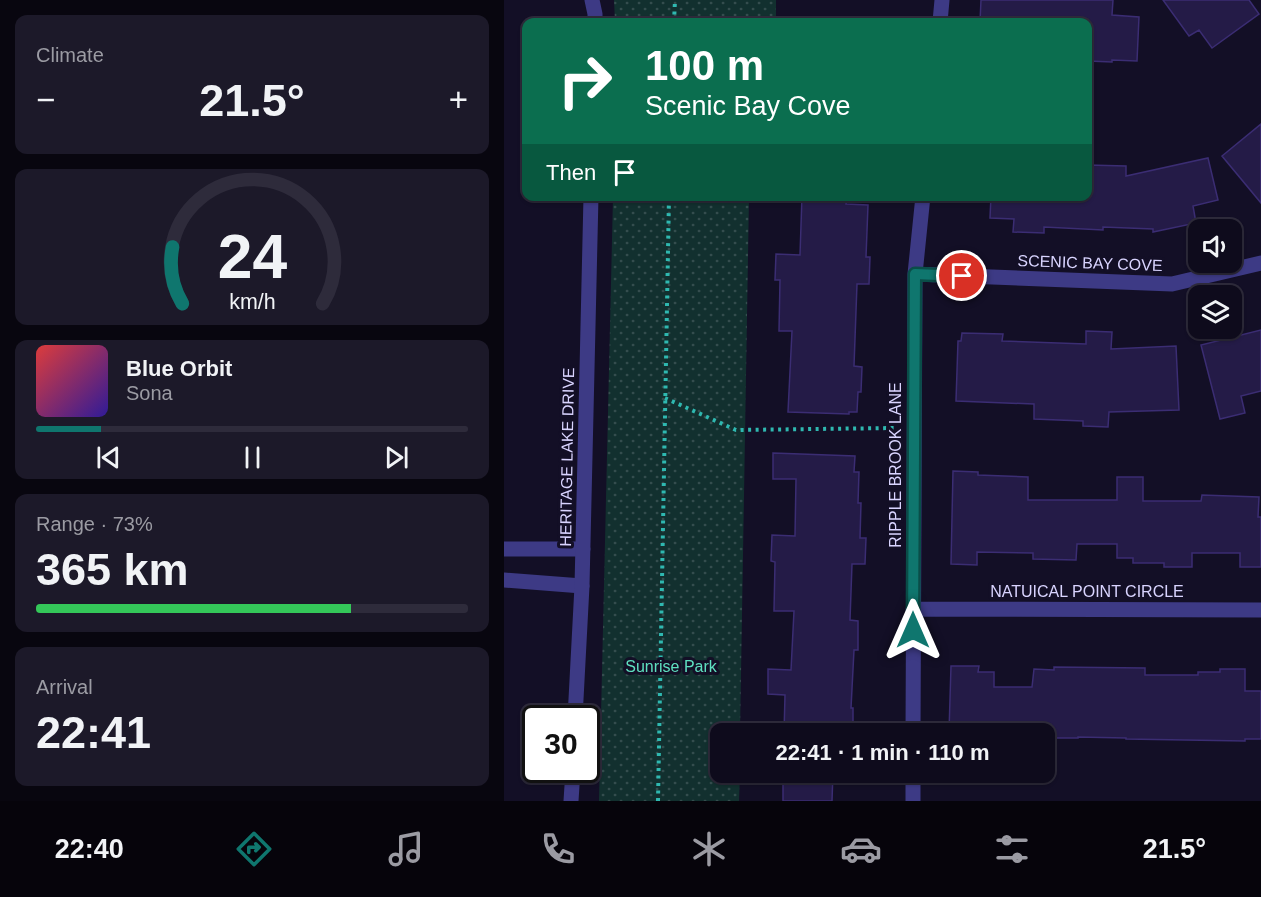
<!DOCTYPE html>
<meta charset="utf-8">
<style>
body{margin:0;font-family:Arial,sans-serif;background:#1c1929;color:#f1f3f6;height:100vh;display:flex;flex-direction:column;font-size:22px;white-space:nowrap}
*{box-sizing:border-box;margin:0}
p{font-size:20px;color:#9b9ba3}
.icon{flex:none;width:33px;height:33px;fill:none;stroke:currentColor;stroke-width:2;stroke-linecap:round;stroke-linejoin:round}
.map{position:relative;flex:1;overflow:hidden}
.side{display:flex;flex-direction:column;gap:15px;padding:15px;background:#08060f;width:504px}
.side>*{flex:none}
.guide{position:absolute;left:18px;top:18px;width:570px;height:183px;border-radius:12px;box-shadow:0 2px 4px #0004,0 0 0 2px #2e2b3b;background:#0b6e4f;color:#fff;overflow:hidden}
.controls{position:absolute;left:684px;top:219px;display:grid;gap:12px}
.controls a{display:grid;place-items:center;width:54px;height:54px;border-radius:12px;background:#0e0b1c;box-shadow:0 2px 4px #0004,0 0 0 2px #2e2b3b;font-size:30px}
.speed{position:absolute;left:18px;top:705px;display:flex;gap:12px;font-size:30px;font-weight:700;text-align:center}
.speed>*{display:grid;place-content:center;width:78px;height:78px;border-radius:50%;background:#0e0b1c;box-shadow:0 2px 4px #0004,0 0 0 2px #2e2b3b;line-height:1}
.speed .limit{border:3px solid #111;border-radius:9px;background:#fff;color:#111}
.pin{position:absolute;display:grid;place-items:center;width:51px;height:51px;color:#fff;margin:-26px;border:3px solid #fff;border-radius:50%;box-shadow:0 2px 6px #0007}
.me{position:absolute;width:66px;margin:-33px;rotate:0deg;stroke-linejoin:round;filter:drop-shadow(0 0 4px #0008)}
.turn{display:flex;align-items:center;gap:21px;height:126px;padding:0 24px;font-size:27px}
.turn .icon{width:78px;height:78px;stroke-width:2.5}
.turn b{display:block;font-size:42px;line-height:51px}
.then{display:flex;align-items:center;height:57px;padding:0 24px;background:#0003;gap:12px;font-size:22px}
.big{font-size:45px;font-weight:800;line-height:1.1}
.side .tile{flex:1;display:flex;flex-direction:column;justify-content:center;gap:9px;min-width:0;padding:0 21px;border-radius:12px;background:#1c1929}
.side .dial{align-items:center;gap:0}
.dial svg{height:156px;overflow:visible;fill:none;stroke:#2e2b3b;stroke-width:7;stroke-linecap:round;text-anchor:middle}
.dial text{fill:#f1f3f6;stroke:none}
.song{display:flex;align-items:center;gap:18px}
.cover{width:72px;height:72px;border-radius:9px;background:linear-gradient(135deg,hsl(0 70% 55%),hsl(250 70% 35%))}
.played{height:6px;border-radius:3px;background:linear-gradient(90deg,#0f766e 15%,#2e2b3b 15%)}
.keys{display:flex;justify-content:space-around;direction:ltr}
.heat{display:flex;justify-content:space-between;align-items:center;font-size:33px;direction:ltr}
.charge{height:9px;border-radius:4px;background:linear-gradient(90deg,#34c759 73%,#2e2b3b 0)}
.trip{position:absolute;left:206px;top:723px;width:345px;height:60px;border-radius:12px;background:#0e0b1c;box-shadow:0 2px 4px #0004,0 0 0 2px #2e2b3b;font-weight:800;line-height:60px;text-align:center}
.tab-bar{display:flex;height:96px;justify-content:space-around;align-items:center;background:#06040b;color:#9b9ba3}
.tab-bar .icon{width:42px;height:42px}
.tab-bar .on{color:#0f766e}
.tab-bar b{font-size:27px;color:#f1f3f6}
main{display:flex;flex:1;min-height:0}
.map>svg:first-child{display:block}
.park{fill:url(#park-dots)}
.building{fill:#241b47;stroke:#3b2d73;stroke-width:1.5}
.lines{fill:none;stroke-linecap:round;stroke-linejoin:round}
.path{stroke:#2fb8b0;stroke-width:4;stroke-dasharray:3 4.5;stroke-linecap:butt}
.minor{stroke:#3d3a85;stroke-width:15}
.tertiary{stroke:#3d3a85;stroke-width:15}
.route-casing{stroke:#0a4d48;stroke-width:15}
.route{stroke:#0f766e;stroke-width:10}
.labels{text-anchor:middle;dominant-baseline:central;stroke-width:6;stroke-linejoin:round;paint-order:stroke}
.street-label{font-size:16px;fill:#d9d4ff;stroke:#130f26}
.park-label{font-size:16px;fill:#5fe0c0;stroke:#130f26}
</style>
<main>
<section class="side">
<div class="tile"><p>Climate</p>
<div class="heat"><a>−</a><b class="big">21.5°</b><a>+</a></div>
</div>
<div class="tile dial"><svg viewBox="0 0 100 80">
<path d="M14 69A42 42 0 1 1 86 69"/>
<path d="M14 69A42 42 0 0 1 9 40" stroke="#0f766e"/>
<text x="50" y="56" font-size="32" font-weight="700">24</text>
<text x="50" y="72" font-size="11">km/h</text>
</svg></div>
<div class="tile">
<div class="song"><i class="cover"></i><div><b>Blue Orbit</b><p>Sona</p></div></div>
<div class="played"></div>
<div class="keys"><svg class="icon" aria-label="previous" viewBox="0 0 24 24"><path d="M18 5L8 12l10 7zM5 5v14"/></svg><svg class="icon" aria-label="pause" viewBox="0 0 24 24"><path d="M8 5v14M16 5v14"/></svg><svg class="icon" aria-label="next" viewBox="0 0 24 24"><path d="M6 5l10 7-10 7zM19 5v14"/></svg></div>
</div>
<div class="tile"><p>Range · 73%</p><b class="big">365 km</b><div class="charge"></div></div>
<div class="tile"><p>Arrival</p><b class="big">22:41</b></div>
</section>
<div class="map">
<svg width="757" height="801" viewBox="0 0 757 801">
<defs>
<pattern id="park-dots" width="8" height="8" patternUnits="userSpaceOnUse" patternTransform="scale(1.5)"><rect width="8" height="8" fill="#12302f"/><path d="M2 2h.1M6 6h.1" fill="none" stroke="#344d4e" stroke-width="1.8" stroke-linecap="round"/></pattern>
</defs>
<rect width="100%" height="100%" fill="#130f26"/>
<path class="park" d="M 110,0 L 272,0 L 272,22 L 111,22 Z
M 109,197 L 245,197 L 236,733 L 216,734 L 216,772 L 236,773 L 235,801 L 95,801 Z"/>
<path class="building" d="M 477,0 L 609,0 L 608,15 L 635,17 L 633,61 L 608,60 L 608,62 L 584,61 L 584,22 L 476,22 Z
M 659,0 L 745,0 L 755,14 L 708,48 L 695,30 L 685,36 Z
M 757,124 L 757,203 L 718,156 Z
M 704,158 L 714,200 L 689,206 L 692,223 L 649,232 L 649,229 L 599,227 L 599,230 L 540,227 L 540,233 L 509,232 L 510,219 L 486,218 L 487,196 L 584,196 L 584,165 L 622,166 L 622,176 Z
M 298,196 L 343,196 L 342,204 L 364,205 L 362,257 L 366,257 L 365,284 L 353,284 L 350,366 L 358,367 L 357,392 L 354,392 L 353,412 L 345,412 L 345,414 L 284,412 L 288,331 L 275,331 L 276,280 L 271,280 L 272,254 L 296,255 Z
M 757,330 L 757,391 L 737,396 L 741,413 L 716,419 L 697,345 Z
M 582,331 L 608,332 L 607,349 L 672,346 L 675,410 L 605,412 L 604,427 L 579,426 L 579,421 L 530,419 L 530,404 L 452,401 L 454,341 L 457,341 L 458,333 L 499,334 L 498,341 L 582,344 Z
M 269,453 L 351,456 L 350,472 L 355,472 L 354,503 L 357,503 L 356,538 L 362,538 L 361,564 L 348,564 L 346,620 L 354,621 L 354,650 L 350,650 L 347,708 L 349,708 L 349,734 L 280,734 L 281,695 L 264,694 L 264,669 L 287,670 L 290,611 L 270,611 L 271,562 L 267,561 L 268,535 L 291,536 L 292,479 L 269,479 Z
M 449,471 L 474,472 L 474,475 L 524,477 L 524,500 L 613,500 L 613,477 L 639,477 L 639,501 L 697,501 L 698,495 L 755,497 L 754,517 L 757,517 L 757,567 L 736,567 L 736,553 L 688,553 L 688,567 L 660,567 L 660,563 L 629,563 L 629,558 L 613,558 L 613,544 L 573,544 L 572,560 L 529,559 L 529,553 L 473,552 L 473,565 L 447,564 Z
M 447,666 L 475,666 L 474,672 L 490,672 L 490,687 L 528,687 L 530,669 L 550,670 L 550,667 L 641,668 L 641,675 L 694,675 L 694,672 L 716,672 L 716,669 L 741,669 L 741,691 L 757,691 L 757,739 L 741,739 L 741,741 L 622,739 L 622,738 L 574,737 L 574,738 L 540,738 L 540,734 L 527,734 L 527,731 L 489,730 L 489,733 L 445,732 Z
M 279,772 L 329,772 L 328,801 L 279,801 Z"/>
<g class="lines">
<path class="path" d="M 170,22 L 171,0
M 161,398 L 232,430 L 391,428
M 154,801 L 165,196"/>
<path class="minor" d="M 436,22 L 438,0
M 411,274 L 668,284 L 757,263
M 0,549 L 79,549
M 0,580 L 78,586
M 409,609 L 757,610
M 409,734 L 411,274 L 419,196
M 409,772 L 409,801"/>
<path class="tertiary" d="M 88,0 L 91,14 L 91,22
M 71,718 L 78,586 L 87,196
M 67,801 L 69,770"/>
</g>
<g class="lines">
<g class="route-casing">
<path id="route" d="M 409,630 L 411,274 L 458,276"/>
</g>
<use href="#route" class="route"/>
</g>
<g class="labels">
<g class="street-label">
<text transform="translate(586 263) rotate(2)">SCENIC BAY COVE</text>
<text transform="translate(63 457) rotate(-89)">HERITAGE LAKE DRIVE</text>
<text transform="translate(391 465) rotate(-90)">RIPPLE BROOK LANE</text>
<text x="583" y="591">NATUICAL POINT CIRCLE</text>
</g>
<g class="park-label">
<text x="167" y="666">Sunrise Park</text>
</g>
</g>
</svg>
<div class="controls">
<a><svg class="icon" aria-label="sound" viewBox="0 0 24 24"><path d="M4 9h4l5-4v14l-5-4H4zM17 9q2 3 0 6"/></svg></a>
<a><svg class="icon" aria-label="layers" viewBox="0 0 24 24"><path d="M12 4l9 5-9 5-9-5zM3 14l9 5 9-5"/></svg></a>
</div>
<div class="speed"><div class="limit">30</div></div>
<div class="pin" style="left:458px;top:276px;background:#d93025"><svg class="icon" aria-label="arrive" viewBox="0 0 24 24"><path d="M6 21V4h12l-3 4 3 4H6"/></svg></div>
<svg class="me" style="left:409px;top:630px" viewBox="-20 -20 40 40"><path d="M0-17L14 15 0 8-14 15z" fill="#0f766e" stroke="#fff" stroke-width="4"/></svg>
<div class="trip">22:41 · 1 min · 110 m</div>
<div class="guide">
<div class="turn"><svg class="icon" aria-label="right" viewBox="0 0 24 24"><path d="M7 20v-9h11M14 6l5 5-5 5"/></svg><div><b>100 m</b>Scenic Bay Cove</div></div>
<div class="then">Then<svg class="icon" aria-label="arrive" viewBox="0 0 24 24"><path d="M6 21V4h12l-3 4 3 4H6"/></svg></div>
</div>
</div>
</main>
<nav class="tab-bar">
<b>22:40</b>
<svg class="icon on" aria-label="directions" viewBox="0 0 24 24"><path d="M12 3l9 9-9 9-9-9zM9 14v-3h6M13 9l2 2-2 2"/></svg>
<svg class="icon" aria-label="music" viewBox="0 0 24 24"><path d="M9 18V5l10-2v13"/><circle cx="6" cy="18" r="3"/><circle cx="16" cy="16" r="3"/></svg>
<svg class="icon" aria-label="phone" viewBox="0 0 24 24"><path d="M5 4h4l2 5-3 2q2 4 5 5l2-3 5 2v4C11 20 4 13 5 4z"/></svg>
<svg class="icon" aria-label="climate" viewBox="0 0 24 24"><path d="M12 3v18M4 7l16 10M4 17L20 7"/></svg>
<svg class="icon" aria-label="car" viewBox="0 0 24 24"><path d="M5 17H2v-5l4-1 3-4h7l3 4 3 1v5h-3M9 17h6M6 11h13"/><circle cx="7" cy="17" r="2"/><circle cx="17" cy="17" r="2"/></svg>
<svg class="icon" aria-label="filters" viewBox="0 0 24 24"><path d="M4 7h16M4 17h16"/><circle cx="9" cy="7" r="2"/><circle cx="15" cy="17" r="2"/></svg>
<b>21.5°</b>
</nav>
